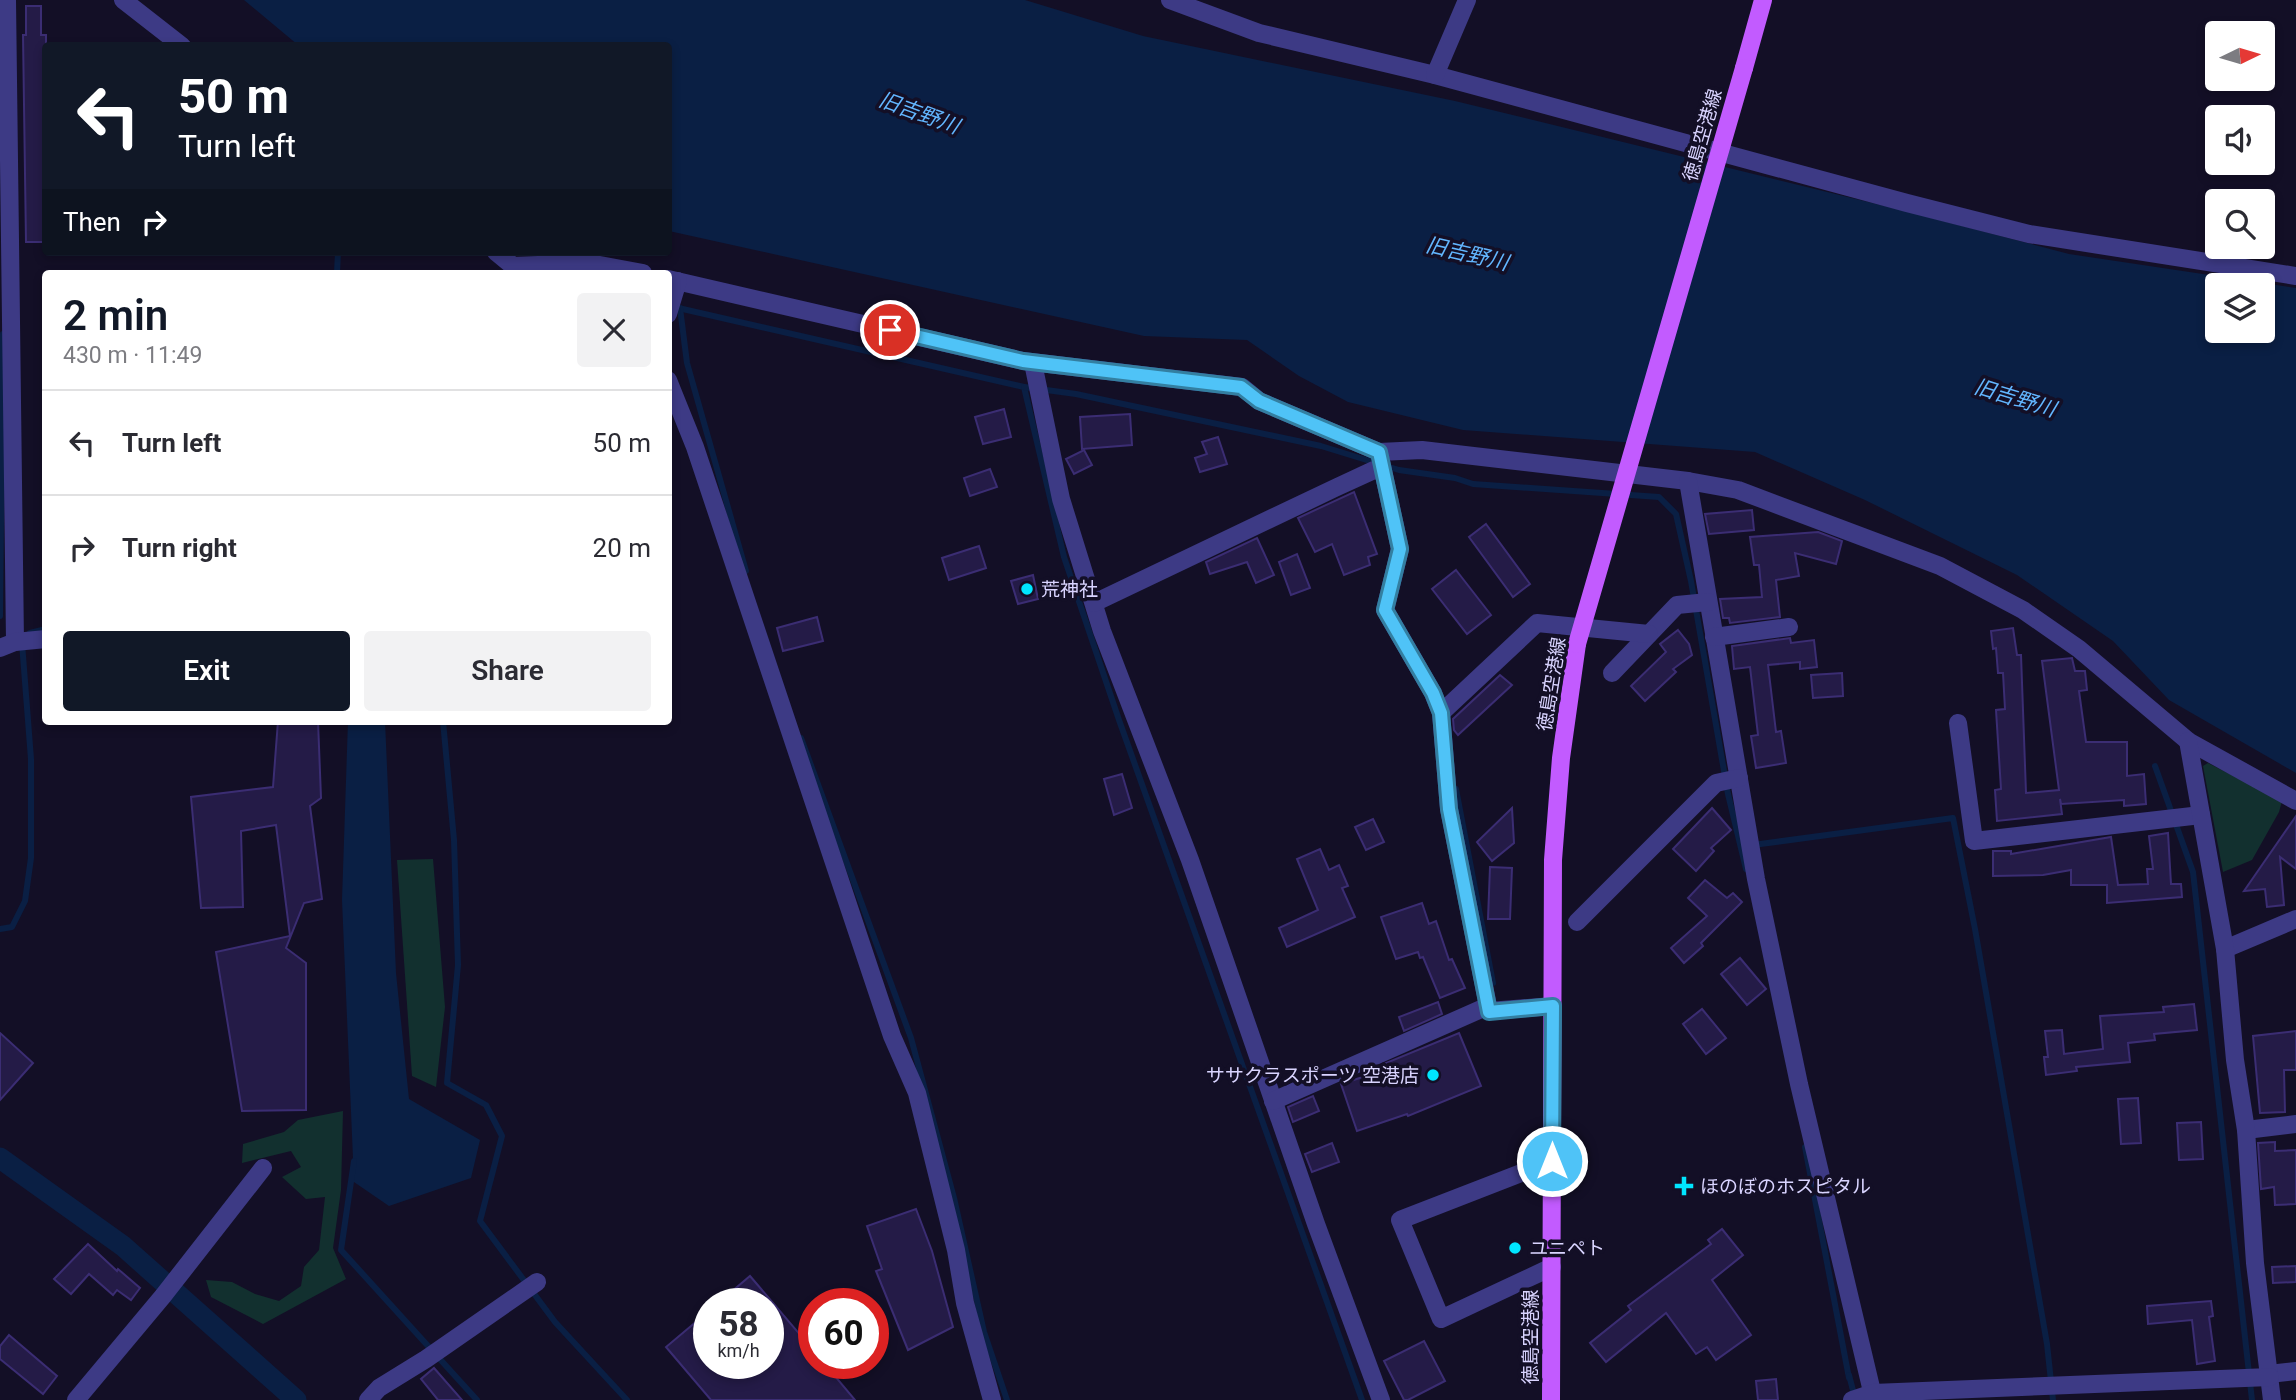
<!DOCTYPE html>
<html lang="en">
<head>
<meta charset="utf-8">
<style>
  body { margin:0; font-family:Roboto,"Noto Sans JP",sans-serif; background:#f2f2f3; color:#2b2b33; height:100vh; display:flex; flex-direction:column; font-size:26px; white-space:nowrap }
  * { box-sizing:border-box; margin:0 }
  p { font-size:23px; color:#7c7c81 }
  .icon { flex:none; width:38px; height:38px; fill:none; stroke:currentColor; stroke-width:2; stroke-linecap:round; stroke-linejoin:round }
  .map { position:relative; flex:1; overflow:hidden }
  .drawer { position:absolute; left:42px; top:270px; width:630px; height:455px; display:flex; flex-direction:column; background:#fff; border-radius:7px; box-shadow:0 4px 10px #0003 }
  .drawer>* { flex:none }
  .guide { position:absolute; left:42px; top:42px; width:630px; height:214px; border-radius:7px; box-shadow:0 4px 10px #0003; background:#111827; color:#fff; overflow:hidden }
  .needle { width:46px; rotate:85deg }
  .tools { position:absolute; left:2205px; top:21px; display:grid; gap:14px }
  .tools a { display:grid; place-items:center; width:70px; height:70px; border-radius:7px; background:#fff; box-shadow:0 4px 10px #0003; font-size:35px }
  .speed { position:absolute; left:693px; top:1288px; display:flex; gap:14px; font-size:35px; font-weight:700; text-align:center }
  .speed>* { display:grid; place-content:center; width:91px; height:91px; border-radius:50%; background:#fff; box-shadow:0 4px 10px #0003; line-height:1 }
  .speed small { font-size:18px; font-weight:400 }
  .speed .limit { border:10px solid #d22; background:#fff; color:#111 }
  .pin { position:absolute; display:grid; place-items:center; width:60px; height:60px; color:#fff; margin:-30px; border:4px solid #fff; border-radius:50%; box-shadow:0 2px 7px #0007 }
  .me { position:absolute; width:77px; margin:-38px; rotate:0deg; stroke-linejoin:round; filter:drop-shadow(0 0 5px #0008) }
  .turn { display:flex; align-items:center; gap:24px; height:147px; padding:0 21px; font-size:32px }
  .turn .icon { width:91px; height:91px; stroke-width:2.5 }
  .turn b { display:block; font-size:49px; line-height:60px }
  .then { display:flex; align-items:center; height:66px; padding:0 21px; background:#0003; gap:14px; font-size:26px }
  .round { display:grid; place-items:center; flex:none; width:74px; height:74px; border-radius:7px; background:#f2f2f3 }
  .summary { display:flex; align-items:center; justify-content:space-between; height:119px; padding:0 21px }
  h1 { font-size:42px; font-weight:600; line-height:52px; color:#111827 }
  .button { display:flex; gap:14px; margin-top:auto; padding:14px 21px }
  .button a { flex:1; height:80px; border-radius:7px; background:#111827; color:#fff; font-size:28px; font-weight:600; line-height:80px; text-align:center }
  .button a+a { background:#f2f2f3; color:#2b2b33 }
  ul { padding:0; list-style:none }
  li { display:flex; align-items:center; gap:21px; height:105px; padding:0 21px; border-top:2px solid #e1e1e2 }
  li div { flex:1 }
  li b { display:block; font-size:26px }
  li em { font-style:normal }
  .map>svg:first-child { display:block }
  .green { fill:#12302f }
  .water { fill:#0a1f44; fill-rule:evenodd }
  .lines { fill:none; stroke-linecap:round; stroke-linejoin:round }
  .stream { stroke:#0a1f44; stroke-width:6 }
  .canal { stroke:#0a1f44; stroke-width:21 }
  .building { fill:#241b47; stroke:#3b2d73; stroke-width:2 }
  .minor { stroke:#3d3a85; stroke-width:18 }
  .tertiary { stroke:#3d3a85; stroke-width:18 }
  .primary { stroke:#c25bff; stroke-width:18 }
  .primary-bridge { stroke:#c25bff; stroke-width:18 }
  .route-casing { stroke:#337fa1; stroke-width:18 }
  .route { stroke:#4fc3f7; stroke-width:12 }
  .poi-dot { fill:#00e5ff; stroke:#130f26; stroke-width:2.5 }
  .labels { text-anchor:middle; stroke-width:7; stroke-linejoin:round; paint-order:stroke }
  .street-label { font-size:19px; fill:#d9d4ff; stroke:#130f26 }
  .poi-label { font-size:19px; fill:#d9d4ff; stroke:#130f26; text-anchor:start }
  .water-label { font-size:21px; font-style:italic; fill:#62b6ff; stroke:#130f26 }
</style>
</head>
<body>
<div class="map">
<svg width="2296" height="1400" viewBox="0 0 2296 1400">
  <rect width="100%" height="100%" fill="#130f26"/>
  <g class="green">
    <polygon points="2208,763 2282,801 2279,812 2252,860 2223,872 2203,766"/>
    <polygon points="433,859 445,1007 436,1087 412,1076 397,860"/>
    <polygon points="343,1111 341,1190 333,1248 346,1279 263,1324 211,1297 206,1280 232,1282 255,1294 279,1301 301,1286 304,1267 319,1250 325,1197 306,1199 282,1177 301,1167 291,1151 242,1163 243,1144 284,1132 298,1120"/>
  </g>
  <g class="water">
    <path d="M244,0H1025L1143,36L1455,101L1901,210L2069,254L2296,288V773L2169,700L2113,641L2017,575L1865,500L1755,452L1463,430L1348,402L1299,376L1247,340L1144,336L669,231L668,46L298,45ZM2217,285H2263V331H2217Z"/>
    <polygon points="348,721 385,721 396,973 409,1099 480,1140 471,1178 389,1206 354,1182 342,900"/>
  </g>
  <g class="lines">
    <g class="stream">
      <polyline points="337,273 338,252"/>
      <polyline points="674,307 1024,387 1064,557 1119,720 1362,1400"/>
      <polyline points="680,308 687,363 746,571"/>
      <polyline points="1024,387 1076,394 1321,446 1399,470 1455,478 1473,484 1659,497 1676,514 1691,581 1728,794 1746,869"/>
      <polyline points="0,616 3,334"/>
      <polyline points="30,633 46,629"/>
      <polyline points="443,721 454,840 458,965 447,1083 486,1105 502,1136 480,1221 555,1322 627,1400"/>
      <polyline points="801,738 911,1038 954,1198 984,1332 1007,1400"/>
      <polyline points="2155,766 2193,872 2252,1400"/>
      <polyline points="1456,789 1493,983"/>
      <polyline points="1753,845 1953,818 1975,929 2047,1344 2053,1400"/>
      <polyline points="0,929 12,927 25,901 31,858 31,759 22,643"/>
      <polyline points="1805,1147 1849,1378"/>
      <polyline points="354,1161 341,1250 477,1400"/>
      <polyline points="1849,1375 1855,1398"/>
    </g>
    <polyline class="canal" points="0,1158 123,1246 296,1400"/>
  </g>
  <g class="building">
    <polygon points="26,6 41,6 41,35 46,35 46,242 26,242 23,35 26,35"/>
    <polygon points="1004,409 1011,437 983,444 975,417"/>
    <polygon points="1130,414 1132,445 1082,449 1080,417"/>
    <polygon points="1218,437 1227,464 1200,472 1195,458 1207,454 1202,442"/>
    <polygon points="1084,450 1092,465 1074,474 1066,459"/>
    <polygon points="990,469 997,487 970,496 964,478"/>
    <polygon points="1354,492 1377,554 1368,557 1370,565 1344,575 1332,544 1315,552 1298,518"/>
    <polygon points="1752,510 1754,530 1709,534 1705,514"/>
    <polygon points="1486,524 1530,584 1513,597 1469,537"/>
    <polygon points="1818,532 1842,541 1836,564 1795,553 1799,576 1776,580 1780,617 1730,623 1729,618 1723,618 1720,599 1762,597 1759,565 1754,565 1750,537"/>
    <polygon points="1257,538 1274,575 1256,583 1247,562 1210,574 1206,562"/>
    <polygon points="979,546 986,568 949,580 942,558"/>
    <polygon points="1297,554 1310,588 1291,595 1279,562"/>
    <polygon points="1456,570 1491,615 1467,634 1432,589"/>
    <polygon points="1033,575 1038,599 1018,604 1011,581"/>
    <polygon points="817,617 823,641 783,651 777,628"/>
    <polygon points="2013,628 2017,655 2021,655 2026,793 2059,790 2042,661 2072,658 2075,671 2085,671 2087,690 2079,691 2086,742 2127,742 2127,776 2144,774 2146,804 2124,806 2124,800 2061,804 2060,799 2062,814 1997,821 1995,790 2001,789 1996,710 2005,709 2003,673 1998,673 1996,648 1993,649 1991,631"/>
    <polygon points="1678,630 1689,644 1692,655 1673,669 1676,672 1645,701 1631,686 1666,652 1660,644"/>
    <polygon points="1790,638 1791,643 1814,640 1817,667 1800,669 1800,662 1768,665 1776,732 1781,731 1786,763 1756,768 1751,736 1758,735 1750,667 1734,669 1732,646"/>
    <polygon points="1842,673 1843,696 1813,698 1811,675"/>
    <polygon points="1500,675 1512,685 1458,735 1454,730 1453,719"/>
    <polygon points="278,721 318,721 321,798 310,806 322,899 304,903 286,948 306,963 306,1110 242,1111 216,952 290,936 276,825 241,831 243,907 201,908 191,797 273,787"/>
    <polygon points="1122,774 1132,808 1114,815 1104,779"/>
    <polygon points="1512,808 1514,843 1492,861 1477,842"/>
    <polygon points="1712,808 1731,830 1711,848 1714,851 1696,871 1673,849"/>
    <polygon points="2296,816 2296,869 2280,857 2284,905 2267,907 2265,889 2244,891"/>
    <polygon points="1373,819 1384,842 1366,850 1355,827"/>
    <polygon points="2168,833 2171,884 2181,884 2182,897 2107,903 2107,885 2071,885 2071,870 2043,875 1993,876 1993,851 2011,851 2011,854 2111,837 2118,885 2148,884 2147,869 2153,869 2149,836"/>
    <polygon points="1320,849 1329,870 1339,865 1348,886 1342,888 1355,917 1287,947 1279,928 1318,910 1297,859"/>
    <polygon points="1490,867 1512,868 1510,919 1488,919"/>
    <polygon points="1705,880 1727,898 1733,893 1742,902 1701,943 1703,946 1684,963 1671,948 1707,916 1688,898"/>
    <polygon points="1422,903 1429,924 1436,921 1449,960 1452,959 1465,988 1440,998 1423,957 1420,958 1418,952 1396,959 1381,917"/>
    <polygon points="1740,958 1766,989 1747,1005 1721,974"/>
    <polygon points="1438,1002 1442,1014 1404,1031 1399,1017"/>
    <polygon points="2194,1004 2197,1030 2154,1034 2155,1040 2128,1043 2130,1062 2076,1067 2077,1071 2046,1075 2044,1057 2048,1057 2045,1031 2062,1030 2064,1054 2103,1049 2100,1016 2164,1012 2163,1007"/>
    <polygon points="1702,1009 1726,1038 1706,1054 1683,1024"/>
    <polygon points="2296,1031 2296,1070 2284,1070 2285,1112 2260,1113 2253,1036"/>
    <polygon points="0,1033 33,1063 0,1100"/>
    <polygon points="1459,1033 1481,1086 1408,1116 1407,1114 1357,1131 1341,1084 1388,1069 1386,1063"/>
    <polygon points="1313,1096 1319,1111 1293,1122 1288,1107"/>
    <polygon points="2138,1098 2141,1143 2121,1144 2118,1099"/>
    <polygon points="2201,1122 2203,1159 2179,1160 2177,1123"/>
    <polygon points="2275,1142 2275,1151 2296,1150 2296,1204 2275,1205 2274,1187 2261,1189 2258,1143"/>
    <polygon points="1332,1143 1339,1162 1312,1172 1305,1154"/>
    <polygon points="916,1209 932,1251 953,1327 908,1350 876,1271 882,1269 867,1226"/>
    <polygon points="1722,1229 1743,1255 1712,1280 1751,1335 1716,1360 1707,1347 1696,1354 1666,1313 1606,1362 1590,1343 1631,1310 1628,1306 1711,1244 1708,1240"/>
    <polygon points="88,1244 117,1271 118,1269 140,1288 131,1300 117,1290 113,1295 89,1274 71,1294 54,1279"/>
    <polygon points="2296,1266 2296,1282 2273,1283 2272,1267"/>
    <polygon points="750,1276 814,1351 814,1363 824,1363 855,1400 711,1400 666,1347 709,1311 709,1363 768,1363 768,1304 717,1304"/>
    <polygon points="2211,1301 2213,1316 2209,1317 2215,1361 2197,1364 2192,1320 2148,1324 2147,1306"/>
    <polygon points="9,1335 57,1376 43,1394 0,1359 0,1346"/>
    <polygon points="1424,1341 1445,1381 1408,1400 1404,1400 1384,1361"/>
    <polygon points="434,1368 462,1400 438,1400 421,1379"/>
    <polygon points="1776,1379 1778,1400 1758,1400 1756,1381"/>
  </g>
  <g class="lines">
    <g class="minor">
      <polyline points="7,0 15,642"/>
      <polyline points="123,0 182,46"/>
      <polyline points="1170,0 1259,33 1435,75 1907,203 2029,234 2296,276"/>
      <polyline points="1435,75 1467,0"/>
      <polyline points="496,252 513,266 589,263 643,273"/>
      <polyline points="668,279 1023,361 1242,387 1259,401 1379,452 1422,450 1688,481 1738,490 1940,566 2023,610 2079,649 2188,741 2296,801"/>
      <polyline points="668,314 678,281"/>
      <polyline points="1033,363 1061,499 1102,631 1190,860 1316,1224 1381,1400"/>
      <polyline points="668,380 695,447 892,1036 917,1093 956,1250 965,1303 992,1400"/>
      <polyline points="1379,452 1400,549 1385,610 1433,693 1441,713 1449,809 1489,1011 1553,1006"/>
      <polyline points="1688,481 1756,879 1799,1084 1874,1400"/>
      <polyline points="1094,603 1335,488 1374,470 1383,472"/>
      <polyline points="1714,637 1789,627"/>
      <polyline points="0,648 15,642 46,639"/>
      <polyline points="1612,673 1677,605 1708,602"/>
      <polyline points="1441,713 1537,623 1649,634"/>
      <polyline points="1958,723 1974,841 2201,815"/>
      <polyline points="1577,922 1716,783 1739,778"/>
      <polyline points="2225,949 2296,919"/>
      <polyline points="1273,1101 1488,1006"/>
      <polyline points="2246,1130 2296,1124"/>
      <polyline points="1552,1267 1441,1319 1400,1220 1552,1161"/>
      <polyline points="2269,1374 2296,1371"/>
      <polyline points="76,1400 163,1296 263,1168"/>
      <polyline points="368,1400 379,1388 426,1359 537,1282"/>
    </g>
    <g class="tertiary">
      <polyline points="2188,741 2225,949 2235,1060 2246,1130 2255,1263 2272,1400"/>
      <polyline points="1852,1400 1873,1393 2270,1377"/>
    </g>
    <g class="primary">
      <polyline points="1744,68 1763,0"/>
      <polyline points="1551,1400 1553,860 1561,758 1577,644"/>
    </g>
    <polyline class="primary-bridge" points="1577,644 1744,68"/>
  </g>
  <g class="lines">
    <g class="route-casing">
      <polyline id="route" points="890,330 1023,361 1241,387 1259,401 1379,452 1400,549 1385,610 1433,693 1441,713 1449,809 1489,1012 1553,1006 1552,1161"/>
    </g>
    <use href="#route" class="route"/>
  </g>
  <g class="poi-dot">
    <circle cx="1027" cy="589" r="7"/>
    <circle cx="1433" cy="1075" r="7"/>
    <path d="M1680.5 1175.5h7v7h7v7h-7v7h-7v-7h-7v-7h7z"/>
    <circle cx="1515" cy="1248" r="7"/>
  </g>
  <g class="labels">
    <g class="street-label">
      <text transform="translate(1702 135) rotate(-74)" y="7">徳島空港線</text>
      <text transform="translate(1551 684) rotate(-81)" y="7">徳島空港線</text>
      <text transform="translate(1530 1337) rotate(-90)" y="7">徳島空港線</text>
    </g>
    <g class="poi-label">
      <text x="1041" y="596">荒神社</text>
      <text x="1419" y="1082" text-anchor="end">ササクラスポーツ 空港店</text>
      <text x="1700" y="1193">ほのぼのホスピタル</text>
      <text x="1529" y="1255">ユニペト</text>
    </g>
    <g class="water-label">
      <text transform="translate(919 113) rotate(20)" y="7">旧吉野川</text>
      <text transform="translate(1467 254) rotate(13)" y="7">旧吉野川</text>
      <text transform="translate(2015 398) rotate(17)" y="7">旧吉野川</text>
    </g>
  </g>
</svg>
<div class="tools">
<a><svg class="needle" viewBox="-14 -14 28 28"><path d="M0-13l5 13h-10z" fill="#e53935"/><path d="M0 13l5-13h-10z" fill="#7c7c81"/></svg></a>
<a><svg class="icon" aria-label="sound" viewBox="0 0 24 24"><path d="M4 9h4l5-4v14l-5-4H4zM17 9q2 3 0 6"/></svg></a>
<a><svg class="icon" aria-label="search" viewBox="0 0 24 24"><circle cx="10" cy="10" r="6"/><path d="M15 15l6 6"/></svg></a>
<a><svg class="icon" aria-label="layers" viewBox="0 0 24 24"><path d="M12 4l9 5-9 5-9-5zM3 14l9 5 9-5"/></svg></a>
</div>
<div class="speed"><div>58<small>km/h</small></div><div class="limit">60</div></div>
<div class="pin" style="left:890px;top:330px;background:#d93025"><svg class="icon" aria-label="arrive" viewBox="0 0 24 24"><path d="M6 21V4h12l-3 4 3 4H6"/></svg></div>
<svg class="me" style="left:1552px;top:1161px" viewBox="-20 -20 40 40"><circle r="17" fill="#4fc3f7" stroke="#fff" stroke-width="3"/><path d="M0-11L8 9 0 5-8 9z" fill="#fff"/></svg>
<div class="guide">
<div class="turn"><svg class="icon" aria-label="left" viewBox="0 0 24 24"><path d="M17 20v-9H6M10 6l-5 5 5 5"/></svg><div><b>50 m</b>Turn left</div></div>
<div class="then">Then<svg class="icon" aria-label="right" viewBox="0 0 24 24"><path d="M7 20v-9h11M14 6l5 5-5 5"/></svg></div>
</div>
<section class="drawer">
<div class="summary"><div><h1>2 min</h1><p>430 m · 11:49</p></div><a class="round"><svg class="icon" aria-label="close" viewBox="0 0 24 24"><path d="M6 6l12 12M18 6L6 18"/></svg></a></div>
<ul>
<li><svg class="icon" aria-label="left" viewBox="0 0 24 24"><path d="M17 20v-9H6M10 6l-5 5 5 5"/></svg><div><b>Turn left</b></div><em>50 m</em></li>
<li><svg class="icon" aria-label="right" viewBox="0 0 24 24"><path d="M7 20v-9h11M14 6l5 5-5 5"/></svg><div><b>Turn right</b></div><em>20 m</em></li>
</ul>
<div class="button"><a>Exit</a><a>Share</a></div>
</section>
</div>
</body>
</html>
